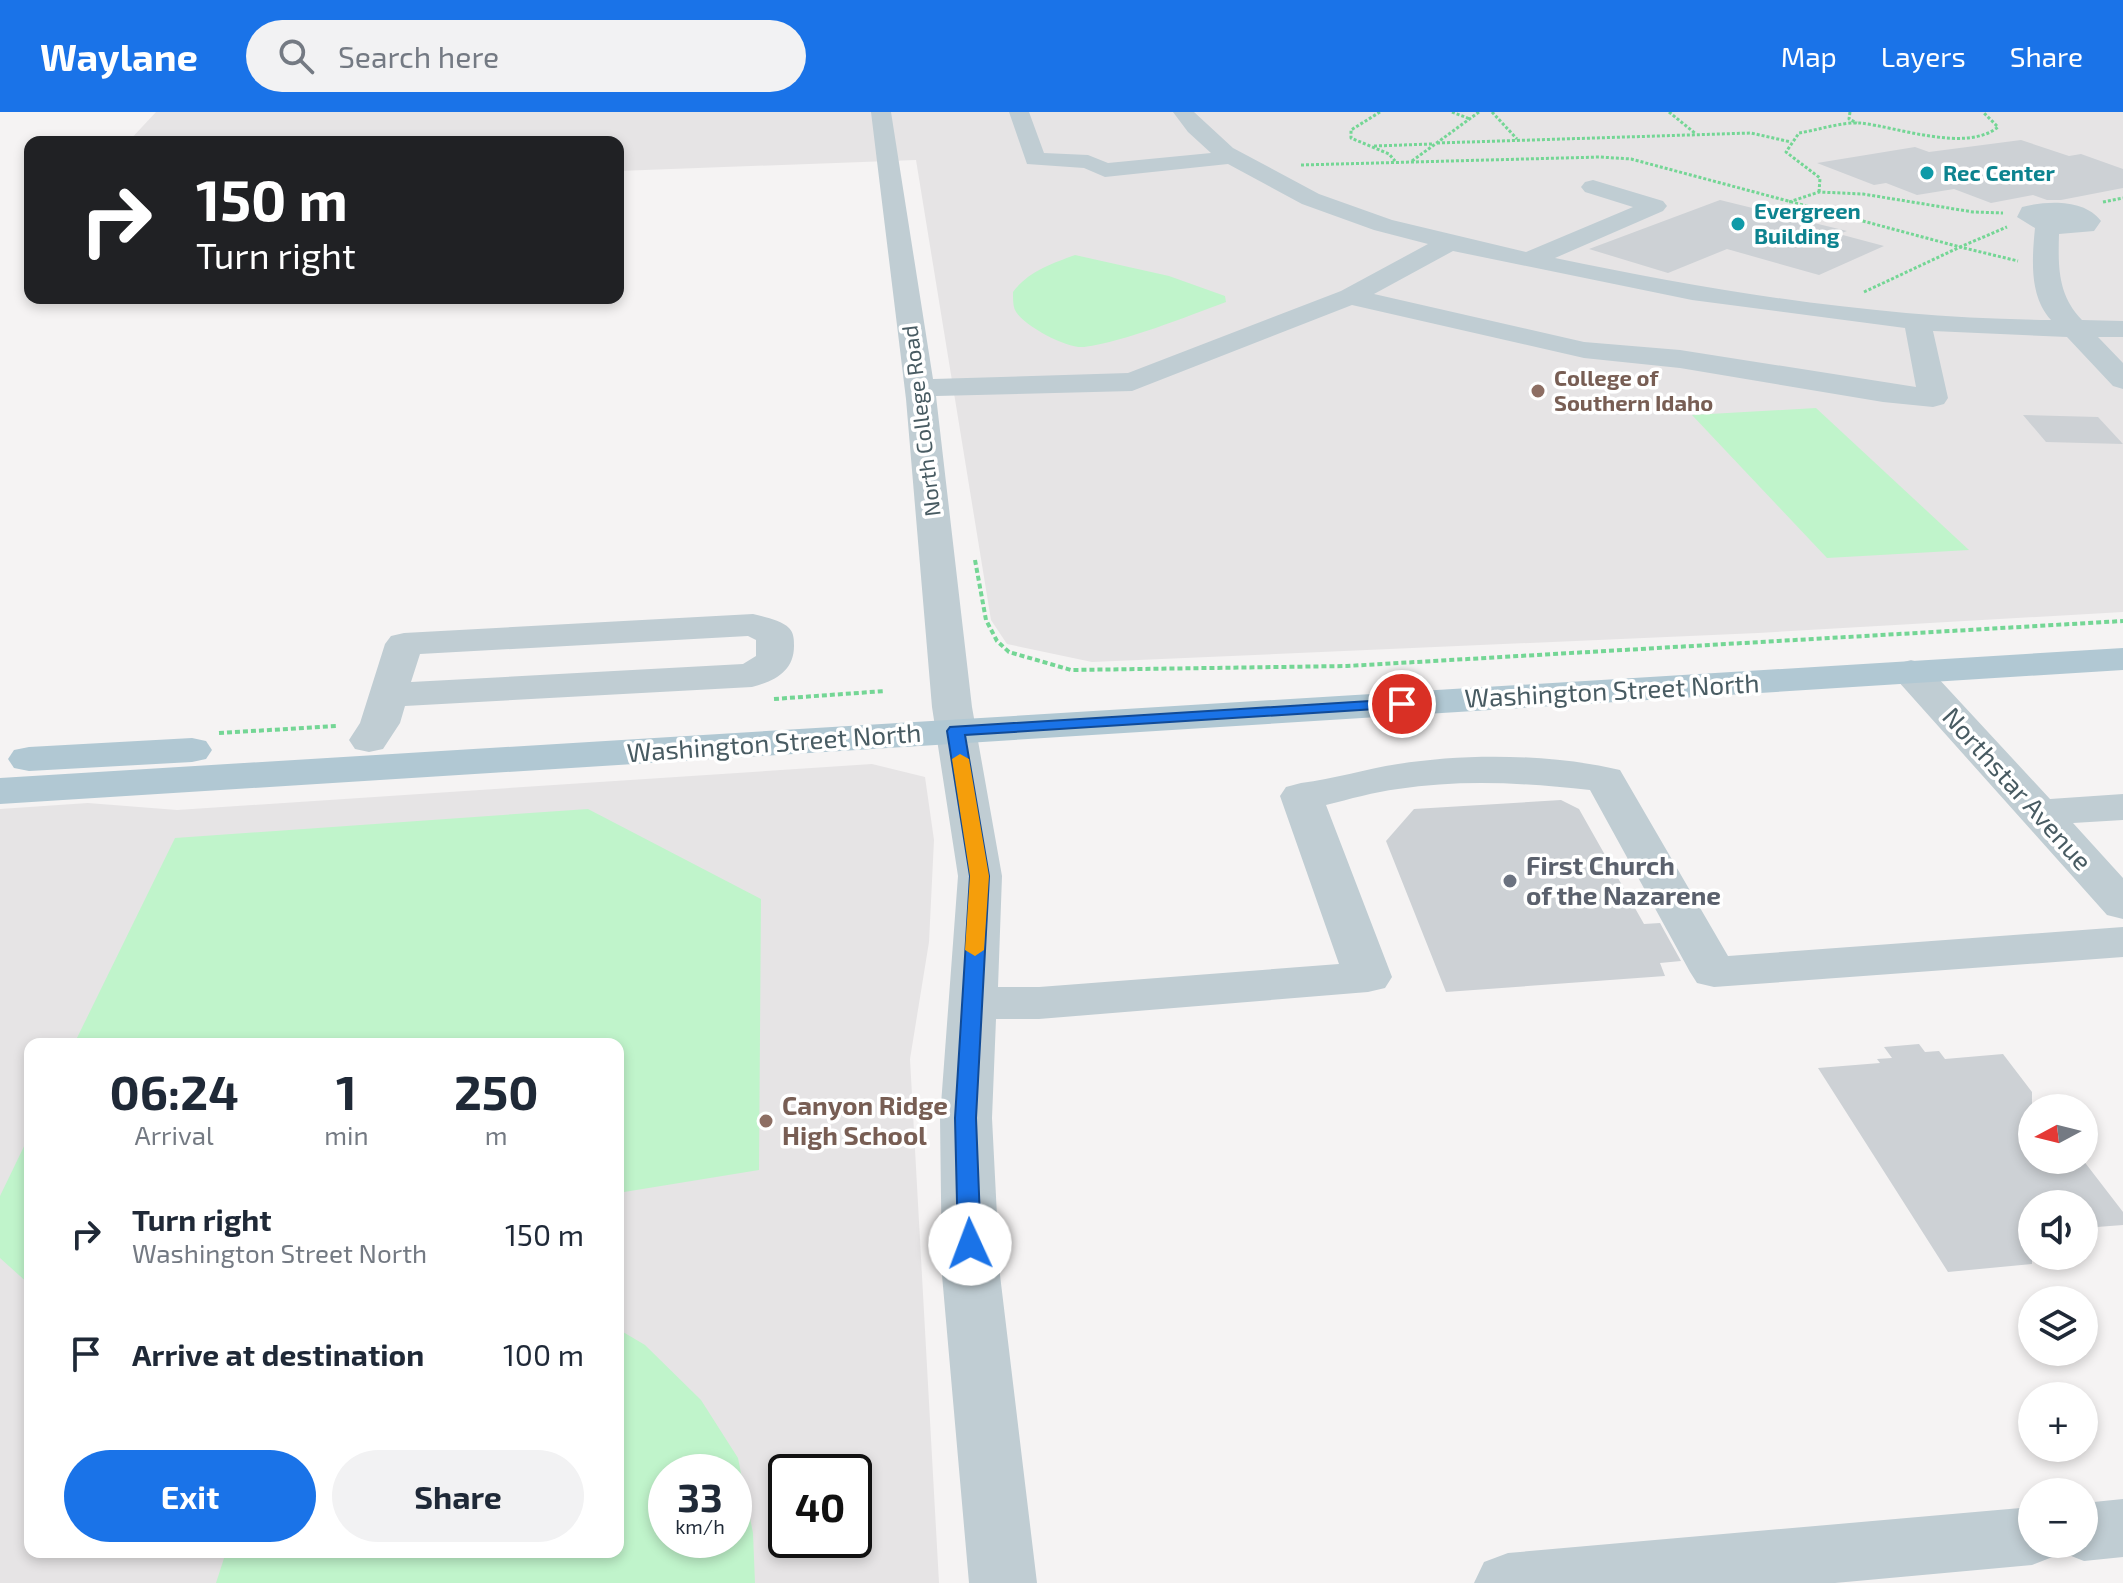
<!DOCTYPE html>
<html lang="en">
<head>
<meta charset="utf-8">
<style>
  body { margin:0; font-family:"Exo 2",sans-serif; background:#f2f2f3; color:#1f2937; height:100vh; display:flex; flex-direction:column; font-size:30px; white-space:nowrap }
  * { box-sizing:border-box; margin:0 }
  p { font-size:26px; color:#747a83 }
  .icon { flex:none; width:44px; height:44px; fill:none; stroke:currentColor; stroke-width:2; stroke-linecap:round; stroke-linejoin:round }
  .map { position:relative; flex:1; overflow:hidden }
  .side { position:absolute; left:24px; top:926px; width:600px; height:520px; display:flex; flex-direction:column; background:#fff; border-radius:16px; box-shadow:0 4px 12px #0003 }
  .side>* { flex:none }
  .hud { position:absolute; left:24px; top:24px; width:600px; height:168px; border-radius:16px; box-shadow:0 4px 12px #0003; background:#202124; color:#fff; overflow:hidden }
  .needle { width:52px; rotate:263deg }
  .controls { position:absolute; left:2018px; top:982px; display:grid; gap:16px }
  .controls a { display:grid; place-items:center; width:80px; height:80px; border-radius:50%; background:#fff; box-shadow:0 4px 12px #0003; font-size:40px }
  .speed { position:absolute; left:648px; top:1342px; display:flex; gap:16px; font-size:40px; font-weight:700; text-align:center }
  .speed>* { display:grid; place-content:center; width:104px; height:104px; border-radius:50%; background:#fff; box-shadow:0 4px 12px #0003; line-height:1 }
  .speed small { font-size:20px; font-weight:400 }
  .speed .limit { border:4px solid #111; border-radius:12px; background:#fff; color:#111 }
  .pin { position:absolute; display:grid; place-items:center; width:68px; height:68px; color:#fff; margin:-34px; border:4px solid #fff; border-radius:50%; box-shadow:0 2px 8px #0007 }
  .me { position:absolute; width:88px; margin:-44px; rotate:358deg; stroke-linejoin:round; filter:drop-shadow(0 0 6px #0008) }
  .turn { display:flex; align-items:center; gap:28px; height:168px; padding:0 40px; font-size:36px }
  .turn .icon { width:104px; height:104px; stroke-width:2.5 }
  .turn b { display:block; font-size:56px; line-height:68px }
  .eta { display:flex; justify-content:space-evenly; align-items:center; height:136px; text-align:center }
  .eta b { font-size:48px; font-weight:700; line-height:56px }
  .cta { display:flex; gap:16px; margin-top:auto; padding:16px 40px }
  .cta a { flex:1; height:92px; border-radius:48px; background:#1a73e8; color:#fff; font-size:32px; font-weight:700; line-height:92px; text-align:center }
  .cta a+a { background:#f2f2f3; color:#1f2937 }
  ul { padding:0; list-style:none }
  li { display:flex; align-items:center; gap:24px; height:120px; padding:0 40px }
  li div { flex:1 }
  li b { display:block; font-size:30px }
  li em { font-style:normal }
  header { display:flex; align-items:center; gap:48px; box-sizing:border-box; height:112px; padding:0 40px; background:#1a73e8; color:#fff }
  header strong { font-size:38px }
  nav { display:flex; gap:44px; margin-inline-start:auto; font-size:28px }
  .search { width:560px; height:72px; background:#f2f2f3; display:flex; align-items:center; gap:20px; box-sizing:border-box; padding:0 28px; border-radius:44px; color:#747a83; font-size:30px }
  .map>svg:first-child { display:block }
  .education { fill:#e6e4e5; fill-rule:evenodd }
  .green { fill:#c0f4cb; fill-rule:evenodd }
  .building { fill:#cdd1d5 }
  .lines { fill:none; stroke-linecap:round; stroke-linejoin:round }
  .path-far1 { stroke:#74d695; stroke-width:3; stroke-dasharray:3 2; stroke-linecap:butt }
  .path { stroke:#74d695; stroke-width:4; stroke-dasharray:5 3; stroke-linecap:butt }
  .minor { fill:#c0cdd3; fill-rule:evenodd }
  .major { fill:#b1c8d3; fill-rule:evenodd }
  .route { fill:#1a73e8; stroke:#114b97; stroke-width:2 }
  .slow { fill:#f59e0b }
  .culture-dot { fill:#0f9aa8; stroke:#fff; stroke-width:3 }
  .education-dot { fill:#8d6e63; stroke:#fff; stroke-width:3 }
  .worship-dot { fill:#6b7280; stroke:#fff; stroke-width:3 }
  .labels { text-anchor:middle; stroke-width:7; stroke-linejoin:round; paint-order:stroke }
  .far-culture-label { font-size:22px; font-weight:bold; fill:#0d838f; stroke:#fff; text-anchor:start }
  .far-education-label { font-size:22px; font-weight:bold; fill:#785e54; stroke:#fff; text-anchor:start }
  .far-street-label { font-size:22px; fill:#485b62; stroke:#fff }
  .street-label { font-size:26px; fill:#485b62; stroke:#fff }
  .worship-label { font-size:26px; font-weight:bold; fill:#5b616d; stroke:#fff; text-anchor:start }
  .education-label { font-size:26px; font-weight:bold; fill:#785e54; stroke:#fff; text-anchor:start }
</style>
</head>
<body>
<header>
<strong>Waylane</strong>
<div class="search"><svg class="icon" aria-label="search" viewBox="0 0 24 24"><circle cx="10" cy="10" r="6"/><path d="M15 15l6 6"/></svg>Search here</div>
<nav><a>Map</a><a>Layers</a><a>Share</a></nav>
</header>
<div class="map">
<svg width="2123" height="1471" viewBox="0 0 2123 1471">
  <rect width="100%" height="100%" fill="#f5f3f3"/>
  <g class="education">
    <polygon points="156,0 2123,0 2123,500 1758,521 1092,550 1007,532 991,508 916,48 618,59 618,30 128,30"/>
    <path d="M872,652L925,665L934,728L929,830L910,947L939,1471H0V697L88,691L177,698ZM30,932H618V1440H30ZM666,1360H734V1428H666ZM786,1360H854V1428H786Z"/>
  </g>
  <g class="green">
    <path d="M1075,143L1169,164L1225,184L1226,190C1185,205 1127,229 1084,235C1068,237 1023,214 1015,198C1013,194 1013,186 1013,180C1029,159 1051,152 1075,143Z"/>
    <polygon points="1816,296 1969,438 1827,446 1692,303"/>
    <polygon points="588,697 761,787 759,1058 618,1081 618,932 74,932 175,726"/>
    <polygon points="30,1022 30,1173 0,1146 0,1084"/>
    <path d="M618,1217L645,1233L701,1288L738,1346L753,1421L755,1471H216L226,1440H618ZM666,1360H734V1428H666Z"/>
  </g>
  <g class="building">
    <polygon points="2021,28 2069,44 2081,42 2123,57 2123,76 2061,88 2047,88 2033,83 1991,91 1954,77 1917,83 1886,71 1874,73 1817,51 1915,35 1929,40"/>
    <polygon points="1720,88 1847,119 1839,122 1884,134 1819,163 1727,137 1668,161 1589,137"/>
    <polygon points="2023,303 2098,305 2123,332 2046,330"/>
    <polygon points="1561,688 1579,697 1644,812 1660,811 1681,849 1660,851 1665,864 1446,880 1386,729 1414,697"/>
    <polygon points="1919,932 1925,940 1939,939 1945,947 2003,942 2032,980 2032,1048 2083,1048 2123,1100 2123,1113 2084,1116 2084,1092 2032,1092 2032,1152 1948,1160 1818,956 1880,951 1877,947 1892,946 1884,935"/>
  </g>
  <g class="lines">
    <g class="path-far1">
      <polyline points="1380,0 1351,18 1351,26 1389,42 1395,49"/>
      <polyline points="1452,0 1470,7"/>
      <polyline points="1492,0 1517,27"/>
      <polyline points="1669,0 1696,22"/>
      <polyline points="1850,0 1849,7 1857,11"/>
      <polyline points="1437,31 1751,21 1791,30"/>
      <polyline points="1374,34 1432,32"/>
      <polyline points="1412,49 1479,0"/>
      <polyline points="1301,53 1600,45 1631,47 1960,135 2007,115"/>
      <path d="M1819,80L1820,66L1786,40L1799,21C1818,18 1841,10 1860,11C1898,15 1966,41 1998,15L1983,0"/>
      <polyline points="1789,90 1819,80 1863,82 1973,100 2003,101"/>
      <polyline points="2103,90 2123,86"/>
      <polyline points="1864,180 1960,135 2018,149"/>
    </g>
    <g class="path">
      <polyline points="975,448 986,508 997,529 1009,540 1071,558 1347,554 2123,509"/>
      <polyline points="774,587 885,579"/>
      <polyline points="219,621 337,614"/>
    </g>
    <g class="minor">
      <path d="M871,0H891L933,267L1128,261L1341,179L1428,132L1374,118L1302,92L1228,52L1105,65L1084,56L1027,52L1009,0H1029L1044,41L1088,43L1108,51L1211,41L1188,20L1173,0H1194L1233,36L1319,82L1392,108L1526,140L1633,95L1585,80L1581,75L1585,70L1593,68L1663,89L1667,94L1663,99L1555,146C1717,180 1885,207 2051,208C2029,184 2032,147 2035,116L2017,105L2022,95C2045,89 2084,86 2101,109L2094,119L2059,122C2058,156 2058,183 2082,208L2123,209V225H2098L2123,251V277L2113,274L2067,225L1933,219L1948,286L1944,292L1933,295L1883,290L1680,256L1584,246L1352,193L1132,279L936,284L972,595L1002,764L998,875H1039L1339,852L1280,684L1286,675L1301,671C1334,667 1365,657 1398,652C1466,641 1553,642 1620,658L1728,844L2123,815V845L1714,875L1697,871L1690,860L1590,678C1527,671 1462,667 1398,677C1374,680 1350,687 1326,693L1392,865L1385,876L1368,880L1039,907H996L992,1006L1000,1163L1037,1471H969L942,1163L940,1006L958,764L932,595L906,287ZM1453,139L1692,188L1905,216L1916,275L1680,238L1584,230L1374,182Z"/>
      <path d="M753,502C764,505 781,508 789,516C794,521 794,528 794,534C794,559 775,569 752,575L405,594L400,611L383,637L369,640L355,637L349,628L360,611L385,532L391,524L404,521ZM748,524L756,528V544L743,552L411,570L420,542Z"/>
      <polygon points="1911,548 1925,552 2050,687 2123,682 2123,708 2073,711 2123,766 2123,807 2107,803 1897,568 1892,560 1897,552"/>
      <polygon points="2123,1387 2123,1445 2084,1449 2061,1440 2059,1436 2055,1444 2032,1453 1835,1471 1474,1471 1484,1450 1508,1441 2032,1395 2032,1432 2084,1432 2084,1391"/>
    </g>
    <g class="major">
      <polygon points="2123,536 2123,558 0,692 0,666"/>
      <polygon points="192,626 206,629 212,638 206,647 192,650 29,659 14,656 8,647 14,638 29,635"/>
    </g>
  </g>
  <polygon class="route" points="1402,587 1410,592 1407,595 965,623 989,764 976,1006 981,1132 978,1138 970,1140 961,1138 958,1132 955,1006 970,764 947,619 950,615"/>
  <polygon class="slow" points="960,642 969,647 989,764 984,838 975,844 965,838 970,764 952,647"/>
  <g class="culture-dot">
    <circle cx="1927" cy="61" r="8"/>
    <circle cx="1738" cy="112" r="8"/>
  </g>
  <g class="education-dot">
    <circle cx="1538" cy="279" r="8"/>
    <circle cx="766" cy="1009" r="8"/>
  </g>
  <circle class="worship-dot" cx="1510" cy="769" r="8"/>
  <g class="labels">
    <g class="far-culture-label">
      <text x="1943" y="69">Rec Center</text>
      <text x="1754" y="107">Evergreen<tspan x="1754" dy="25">Building</tspan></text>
    </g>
    <g class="far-education-label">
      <text x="1554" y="274">College of<tspan x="1554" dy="25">Southern Idaho</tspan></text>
    </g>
    <g class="far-street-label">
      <text transform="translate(921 309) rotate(-97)" y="8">North College Road</text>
    </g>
    <g class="street-label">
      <text transform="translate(1612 579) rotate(-3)" y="9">Washington Street North</text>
      <text transform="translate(774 631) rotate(-4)" y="9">Washington Street North</text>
      <text transform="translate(2017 677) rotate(48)" y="9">Northstar Avenue</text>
    </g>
    <g class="worship-label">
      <text x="1526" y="763">First Church<tspan x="1526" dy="30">of the Nazarene</tspan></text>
    </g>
    <g class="education-label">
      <text x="782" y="1003">Canyon Ridge<tspan x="782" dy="30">High School</tspan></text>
    </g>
  </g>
</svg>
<div class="controls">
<a><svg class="needle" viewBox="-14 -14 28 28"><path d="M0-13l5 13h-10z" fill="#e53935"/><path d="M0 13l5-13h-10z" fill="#747a83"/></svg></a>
<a><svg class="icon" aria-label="sound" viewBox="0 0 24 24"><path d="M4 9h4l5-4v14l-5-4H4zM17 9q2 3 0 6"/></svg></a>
<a><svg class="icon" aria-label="layers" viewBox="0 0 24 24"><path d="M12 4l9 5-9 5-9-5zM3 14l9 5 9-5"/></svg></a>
<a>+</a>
<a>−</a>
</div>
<div class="speed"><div>33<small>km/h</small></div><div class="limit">40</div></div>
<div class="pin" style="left:1402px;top:592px;background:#d93025"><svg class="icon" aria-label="arrive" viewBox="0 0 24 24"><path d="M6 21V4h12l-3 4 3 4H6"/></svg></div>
<svg class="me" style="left:970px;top:1132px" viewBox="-20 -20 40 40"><circle r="19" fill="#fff"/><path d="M0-13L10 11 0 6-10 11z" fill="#1a73e8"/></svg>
<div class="hud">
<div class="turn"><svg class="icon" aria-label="right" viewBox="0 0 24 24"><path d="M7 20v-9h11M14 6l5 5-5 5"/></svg><div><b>150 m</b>Turn right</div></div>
</div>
<section class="side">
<div class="eta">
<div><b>06:24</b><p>Arrival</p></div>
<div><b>1</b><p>min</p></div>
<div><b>250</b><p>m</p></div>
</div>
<ul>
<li><svg class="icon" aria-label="right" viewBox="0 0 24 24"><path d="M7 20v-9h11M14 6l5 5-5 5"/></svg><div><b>Turn right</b><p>Washington Street North</p></div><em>150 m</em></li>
<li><svg class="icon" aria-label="arrive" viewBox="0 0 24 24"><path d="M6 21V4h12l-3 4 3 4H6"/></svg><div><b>Arrive at destination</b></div><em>100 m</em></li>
</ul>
<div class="cta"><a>Exit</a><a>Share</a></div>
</section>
</div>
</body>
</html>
